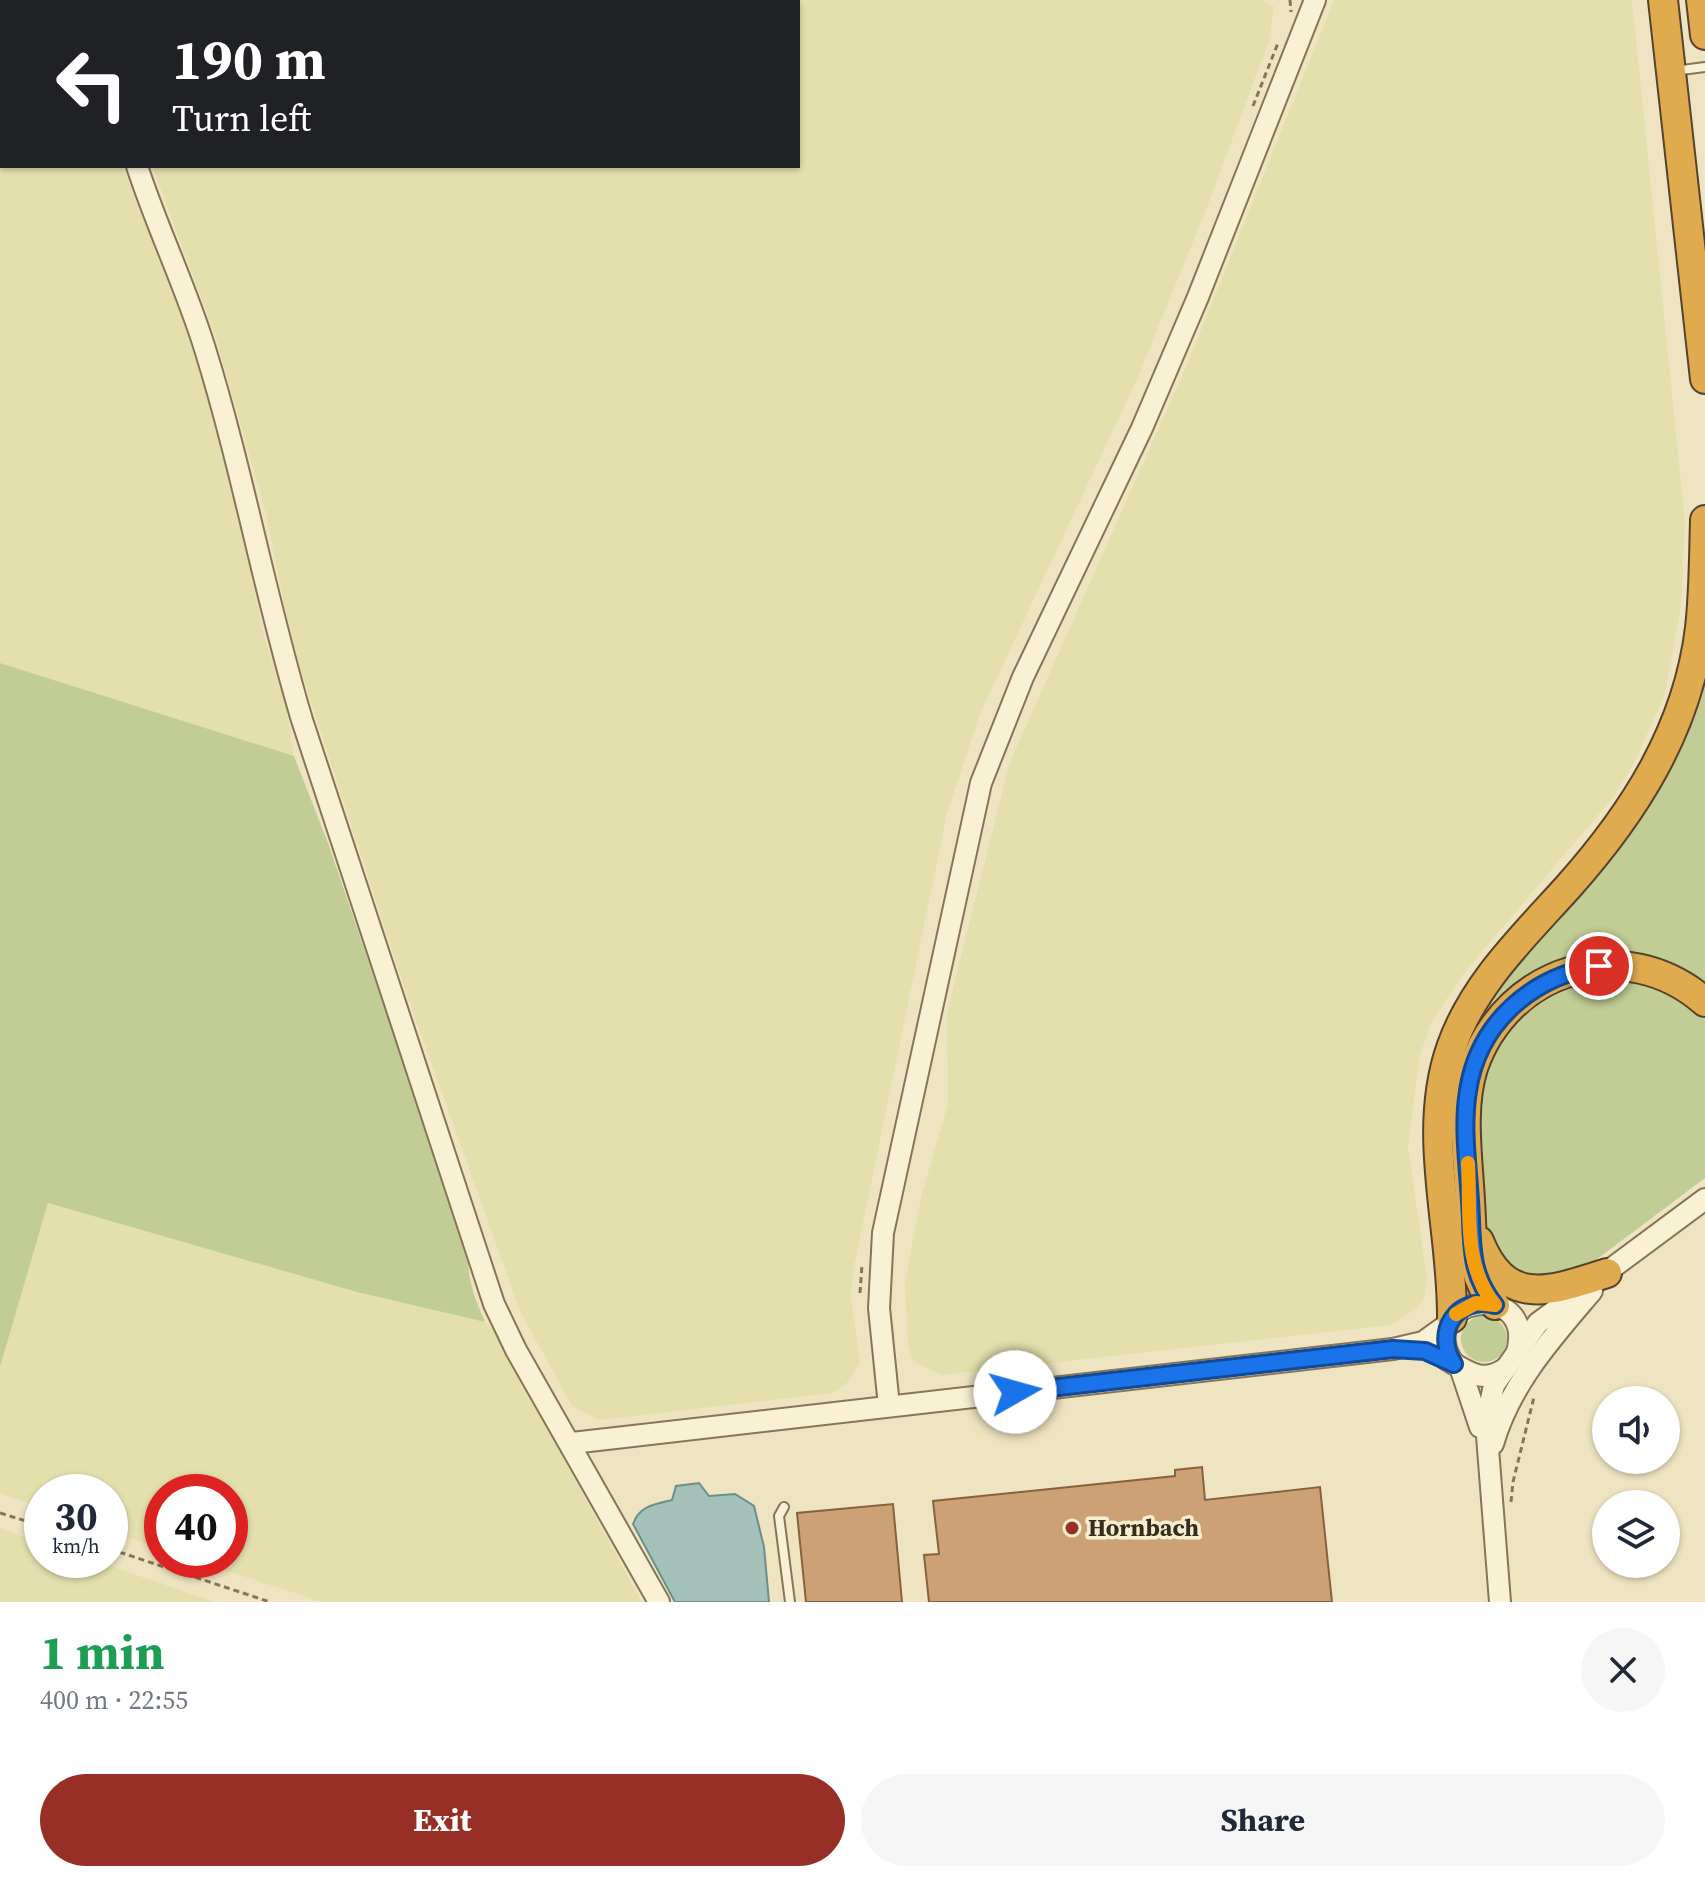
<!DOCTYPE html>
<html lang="en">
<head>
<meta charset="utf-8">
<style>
  body { margin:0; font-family:"Source Serif 4",serif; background:#f6f6f7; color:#1f2937; height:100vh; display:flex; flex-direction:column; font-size:30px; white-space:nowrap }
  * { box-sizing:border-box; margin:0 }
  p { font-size:26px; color:#747a83 }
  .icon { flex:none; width:44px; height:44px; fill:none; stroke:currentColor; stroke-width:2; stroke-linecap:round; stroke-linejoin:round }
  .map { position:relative; height:1602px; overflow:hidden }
  .side { display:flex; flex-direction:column; background:#fff; flex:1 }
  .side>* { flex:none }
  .hud { position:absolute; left:0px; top:0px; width:800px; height:168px; box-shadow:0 2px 6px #0004; background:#202124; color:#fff; overflow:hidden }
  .controls { position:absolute; left:1592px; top:1386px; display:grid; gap:16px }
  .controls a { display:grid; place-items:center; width:88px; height:88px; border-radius:50%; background:#fff; box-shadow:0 2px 6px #0004; font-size:40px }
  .speed { position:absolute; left:24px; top:1474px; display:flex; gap:16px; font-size:40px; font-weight:700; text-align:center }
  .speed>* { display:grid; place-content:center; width:104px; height:104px; border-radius:50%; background:#fff; box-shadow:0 2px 6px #0004; line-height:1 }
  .speed small { font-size:20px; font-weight:400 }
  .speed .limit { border:12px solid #d22; background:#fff; color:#111 }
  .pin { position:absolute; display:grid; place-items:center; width:68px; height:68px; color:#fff; margin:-34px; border:4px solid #fff; border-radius:50%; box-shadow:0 2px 8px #0007 }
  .me { position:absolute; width:88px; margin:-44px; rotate:83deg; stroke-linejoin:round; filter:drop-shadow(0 0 6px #0008) }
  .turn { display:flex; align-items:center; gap:28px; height:168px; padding:0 40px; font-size:36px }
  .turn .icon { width:104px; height:104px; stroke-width:2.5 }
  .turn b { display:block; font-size:56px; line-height:68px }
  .round { display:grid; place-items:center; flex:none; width:84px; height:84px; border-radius:42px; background:#f6f6f7 }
  .summary { display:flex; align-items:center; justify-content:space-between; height:136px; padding:0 40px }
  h1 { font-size:48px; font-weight:700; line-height:60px; color:#1e9e55 }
  .button { display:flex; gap:16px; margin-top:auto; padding:16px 40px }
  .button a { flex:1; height:92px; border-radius:48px; background:#982f27; color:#fff; font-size:32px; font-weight:700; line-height:92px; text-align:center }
  .button a+a { background:#f6f6f7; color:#1f2937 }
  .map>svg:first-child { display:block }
  .farmland { fill:#e4e0ae }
  .green { fill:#c2cd95 }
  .water { fill:#a4c1ba; stroke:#6b8f89; stroke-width:2 }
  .building { fill:#cda176; stroke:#88613e; stroke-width:2 }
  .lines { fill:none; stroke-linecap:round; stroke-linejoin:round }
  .service-casing { stroke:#887558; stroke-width:12 }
  .tertiary-casing { stroke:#887558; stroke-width:24 }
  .motorway-casing { stroke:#56432d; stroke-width:32 }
  .path { stroke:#887558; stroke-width:3; stroke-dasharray:6 4; stroke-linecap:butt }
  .service { stroke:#f9f1d4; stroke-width:8 }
  .tertiary { stroke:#f9f1d4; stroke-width:20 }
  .motorway { stroke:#e0ab4f; stroke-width:28 }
  .route-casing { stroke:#114b97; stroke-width:20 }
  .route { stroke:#1a73e8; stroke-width:14 }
  .slow { stroke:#f59e0b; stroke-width:14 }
  .poi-dot { fill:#982f27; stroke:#f6eed0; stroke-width:3 }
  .labels { text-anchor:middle; stroke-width:7; stroke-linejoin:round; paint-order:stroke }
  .poi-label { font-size:24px; font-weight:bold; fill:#382c1d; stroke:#f6eed0; text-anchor:start }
</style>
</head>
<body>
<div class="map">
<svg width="1705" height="1602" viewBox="0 0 1705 1602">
  <rect width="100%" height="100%" fill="#efe4c1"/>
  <g class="farmland">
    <polygon points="0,0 94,0 2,2 2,166 122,166 182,318 212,408 232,483 265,639 287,711 294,756 0,663"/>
    <polygon points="123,0 1263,0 1274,7 1269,41 1204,215 1137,379 980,714 947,813 853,1272 851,1297 860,1363 846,1384 833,1393 599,1420 572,1406 520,1311 400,975 292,644 266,514 215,335 152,166 798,166 798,2"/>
    <polygon points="1334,0 1632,0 1685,522 1681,606 1665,694 1637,757 1616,794 1464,973 1432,1021 1420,1055 1408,1147 1427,1278 1424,1299 1414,1310 1391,1325 941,1375 914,1362 908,1347 905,1283 921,1197 948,1103 947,1012 1010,762 1186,367"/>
    <polygon points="48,1203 357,1292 485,1322 493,1329 642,1602 322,1602 194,1560 230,1560 230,1492 162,1492 162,1549 110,1532 110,1492 42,1492 42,1508 0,1494 0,1367"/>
    <polygon points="0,1528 42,1543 42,1560 93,1560 215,1602 0,1602"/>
  </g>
  <g class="green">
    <path d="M0,663L294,756L328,843L469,1254C466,1278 476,1301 485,1322L357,1292L48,1203L0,1367Z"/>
    <polygon points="1705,669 1705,986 1675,967 1635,956 1481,1022 1473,1293 1467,1295 1448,1116 1457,1066 1473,1022"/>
    <path d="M1591,979C1645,981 1663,984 1705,1019V1178L1576,1275L1521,1280C1512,1271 1499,1260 1492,1249C1473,1219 1475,1107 1486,1073C1491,1054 1503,1034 1516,1020C1535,999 1565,988 1591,979Z"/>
    <circle cx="1484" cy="1339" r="23"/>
  </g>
  <path class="water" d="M699,1483L709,1496L735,1494L754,1506L764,1547L769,1602H675L633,1524C639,1506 655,1504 672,1500L676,1486Z"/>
  <g class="building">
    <polygon points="1202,1467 1205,1500 1320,1487 1332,1602 929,1602 924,1555 939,1554 933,1501 1175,1476 1175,1470"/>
    <polygon points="893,1504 902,1602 806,1602 797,1513"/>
  </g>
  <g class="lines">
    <g class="service-casing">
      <g id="service">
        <polyline points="1674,71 1705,67"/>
        <polyline points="784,1507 779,1516 790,1602"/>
      </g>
    </g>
    <g class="tertiary-casing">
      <g id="tertiary">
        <polyline points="108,2 108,0"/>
        <path d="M137,166C157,228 186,287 205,349C243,471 265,597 302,720L494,1304L516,1350L659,1602"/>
        <path d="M1446,1359C1467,1371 1482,1385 1506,1368"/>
        <path d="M1454,1364C1409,1298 1537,1276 1517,1352"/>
        <polyline points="1461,1370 1480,1427"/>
        <polyline points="889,1406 879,1308 883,1233 981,783 1023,677 1142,428 1198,297 1315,0"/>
        <polyline points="572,1443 1393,1349 1423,1342 1448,1324"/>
        <path d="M1493,1444C1510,1384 1552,1338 1592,1291"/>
        <polyline points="1500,1602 1486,1423 1494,1385 1538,1323 1705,1199"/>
      </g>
    </g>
    <g class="motorway-casing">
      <g id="motorway">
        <polyline points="1663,0 1705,379"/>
        <polyline points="1701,0 1705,35"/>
        <path d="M1479,1241C1506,1309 1551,1291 1607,1273"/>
        <path d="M1495,1305C1468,1272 1473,1241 1470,1201C1468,1158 1460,1109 1473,1068C1507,968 1625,932 1705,1002"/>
        <path d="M1452,1318C1453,1229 1421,1134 1451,1048C1473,984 1524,936 1568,887C1634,813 1688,729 1700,628C1704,593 1704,556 1705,520"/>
      </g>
    </g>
    <g class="path">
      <polyline points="1290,0 1291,12"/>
      <polyline points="1253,106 1278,43"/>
      <polyline points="860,1293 862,1265"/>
      <polyline points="1511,1502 1513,1482 1534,1397"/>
      <polyline points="0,1513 42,1526"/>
      <polyline points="110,1549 270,1602"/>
    </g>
    <use href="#service" class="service"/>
    <use href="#tertiary" class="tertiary"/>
    <use href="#motorway" class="motorway"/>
  </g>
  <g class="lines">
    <g class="route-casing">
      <path id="route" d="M1015,1392L1393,1349L1425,1351L1454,1364C1433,1332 1457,1295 1495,1305C1468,1272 1473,1241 1470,1201C1468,1166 1462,1127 1468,1091C1478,1023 1532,976 1599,966"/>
    </g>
    <use href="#route" class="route"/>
    <path class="slow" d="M1456,1314L1476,1303L1495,1305C1462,1265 1471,1211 1468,1163"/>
  </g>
  <circle class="poi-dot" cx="1072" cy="1528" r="8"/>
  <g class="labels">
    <g class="poi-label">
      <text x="1088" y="1536">Hornbach</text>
    </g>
  </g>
</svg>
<div class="controls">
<a><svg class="icon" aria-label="sound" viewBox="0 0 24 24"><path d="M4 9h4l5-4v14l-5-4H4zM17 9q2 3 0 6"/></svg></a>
<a><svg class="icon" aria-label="layers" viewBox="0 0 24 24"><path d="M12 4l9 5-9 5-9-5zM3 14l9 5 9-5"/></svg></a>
</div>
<div class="speed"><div>30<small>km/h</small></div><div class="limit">40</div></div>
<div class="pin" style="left:1599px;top:966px;background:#d93025"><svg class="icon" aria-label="arrive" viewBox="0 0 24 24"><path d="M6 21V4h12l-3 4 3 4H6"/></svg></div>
<svg class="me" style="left:1015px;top:1392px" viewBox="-20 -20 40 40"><circle r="19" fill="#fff"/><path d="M0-13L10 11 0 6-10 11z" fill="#1a73e8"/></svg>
<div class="hud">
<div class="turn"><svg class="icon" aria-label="left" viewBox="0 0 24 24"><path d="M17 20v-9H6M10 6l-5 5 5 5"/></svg><div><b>190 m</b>Turn left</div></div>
</div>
</div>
<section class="side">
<div class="summary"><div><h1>1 min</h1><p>400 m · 22:55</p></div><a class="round"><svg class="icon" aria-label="close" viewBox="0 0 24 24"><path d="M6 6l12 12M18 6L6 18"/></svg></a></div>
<div class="button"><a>Exit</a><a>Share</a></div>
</section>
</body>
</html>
